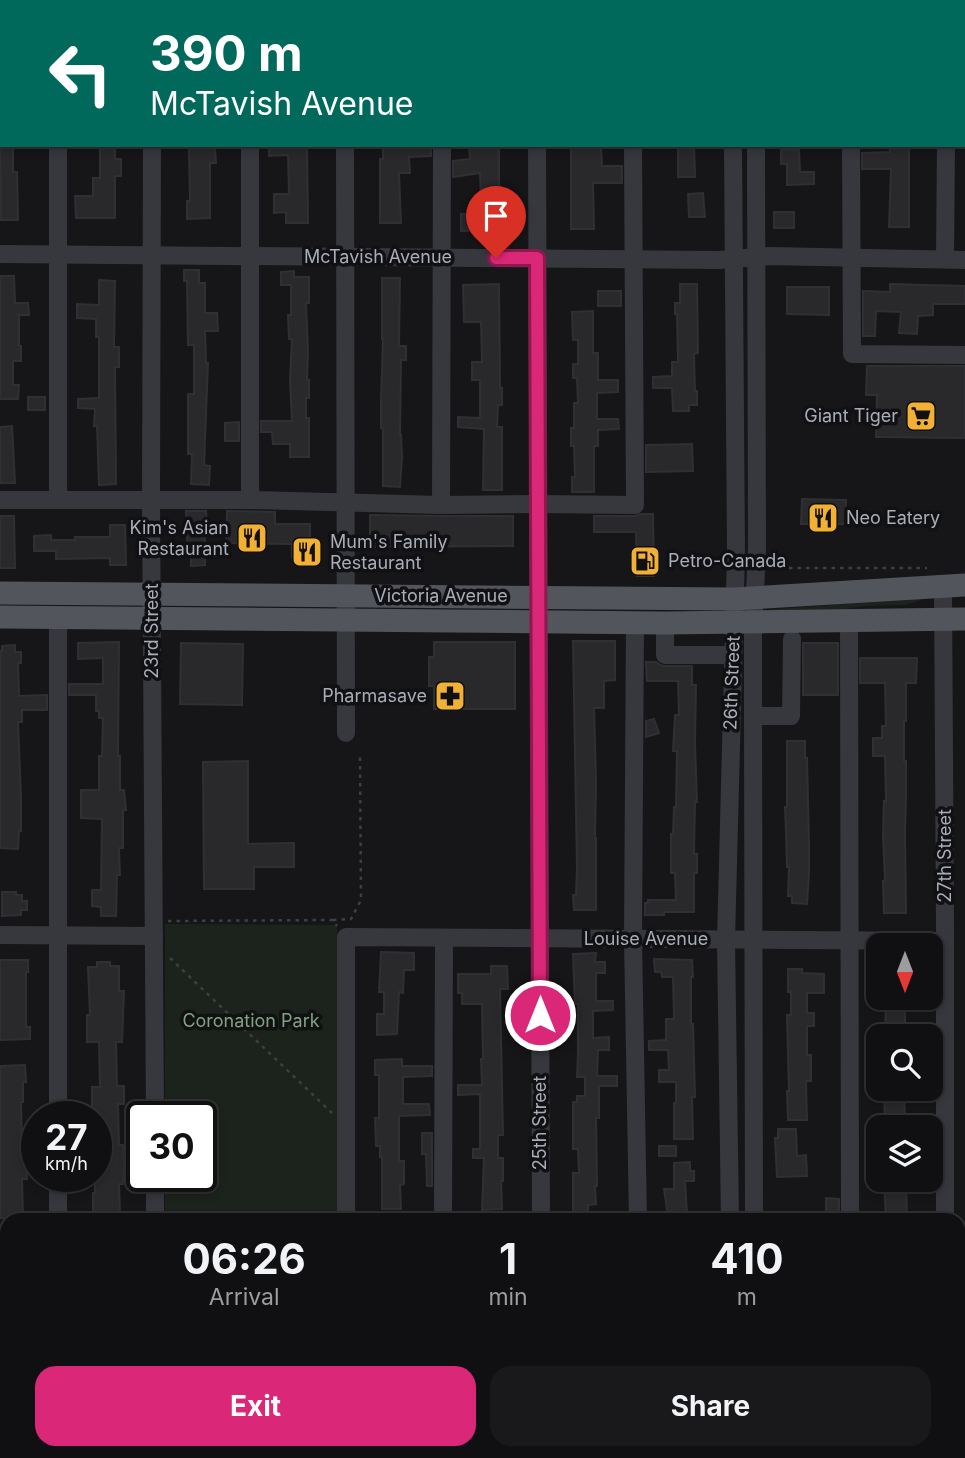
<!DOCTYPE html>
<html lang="en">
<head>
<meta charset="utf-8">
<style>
  body { margin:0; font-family:Inter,sans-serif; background:#19191b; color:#f1f3f6; height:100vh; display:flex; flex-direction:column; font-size:26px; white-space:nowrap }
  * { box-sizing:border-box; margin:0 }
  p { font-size:23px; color:#9c9d9f }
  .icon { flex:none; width:38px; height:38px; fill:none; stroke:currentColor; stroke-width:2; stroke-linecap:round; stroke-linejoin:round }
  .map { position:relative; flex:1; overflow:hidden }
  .side { position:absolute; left:0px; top:1213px; width:966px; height:247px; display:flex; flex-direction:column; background:#101012; border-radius:21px 21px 0 0; box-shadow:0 4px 10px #0003,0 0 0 2px #303032 }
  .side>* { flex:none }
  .hud { position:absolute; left:0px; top:0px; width:966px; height:147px; box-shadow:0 4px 10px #0003,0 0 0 2px #303032; background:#00695c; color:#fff; overflow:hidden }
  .needle { width:46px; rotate:180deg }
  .fabs { position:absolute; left:866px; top:933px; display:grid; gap:14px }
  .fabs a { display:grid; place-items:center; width:77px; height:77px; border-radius:14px; background:#101012; box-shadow:0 4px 10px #0003,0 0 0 2px #303032; font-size:35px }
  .speed { position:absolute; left:21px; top:1101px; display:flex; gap:14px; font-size:35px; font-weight:700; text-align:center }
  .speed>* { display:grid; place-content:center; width:91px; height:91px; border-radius:50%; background:#101012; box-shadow:0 4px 10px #0003,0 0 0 2px #303032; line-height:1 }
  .speed small { font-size:18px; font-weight:400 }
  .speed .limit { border:4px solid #111; border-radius:10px; background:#fff; color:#111 }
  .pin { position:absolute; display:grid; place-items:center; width:60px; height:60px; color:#fff; margin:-72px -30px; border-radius:50% 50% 50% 0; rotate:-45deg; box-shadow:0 0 7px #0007 }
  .pin .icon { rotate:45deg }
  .me { position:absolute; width:77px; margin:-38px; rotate:0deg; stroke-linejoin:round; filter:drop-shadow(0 0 5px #0008) }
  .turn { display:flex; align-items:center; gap:24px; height:147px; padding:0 35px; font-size:32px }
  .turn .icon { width:91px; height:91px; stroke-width:2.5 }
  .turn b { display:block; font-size:49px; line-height:60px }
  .eta { display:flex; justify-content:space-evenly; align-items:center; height:119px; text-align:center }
  .eta b { font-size:42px; font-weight:700; line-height:49px }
  .action { display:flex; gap:14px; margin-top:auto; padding:14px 35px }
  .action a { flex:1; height:80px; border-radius:21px; background:#db2777; color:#fff; font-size:28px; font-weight:700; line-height:80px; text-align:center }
  .action a+a { background:#19191b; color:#f1f3f6 }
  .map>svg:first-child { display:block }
  .green { fill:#1c231d }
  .building { fill:#29292c; stroke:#303034; stroke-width:2 }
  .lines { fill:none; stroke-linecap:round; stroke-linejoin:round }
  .path { stroke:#3d3f44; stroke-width:2.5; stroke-dasharray:3.5 5; stroke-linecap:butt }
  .minor { stroke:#37383d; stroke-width:18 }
  .major { stroke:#53555c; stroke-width:23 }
  .route-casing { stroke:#8e194d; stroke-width:18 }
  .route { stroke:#db2777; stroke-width:12 }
  .labels { text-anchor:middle; stroke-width:7; stroke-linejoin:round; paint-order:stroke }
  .street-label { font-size:18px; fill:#a8adb8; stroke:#111113 }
  .poi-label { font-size:18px; fill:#a8adb8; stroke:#111113; text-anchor:end }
  .park-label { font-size:18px; fill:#7fa381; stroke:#111113 }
</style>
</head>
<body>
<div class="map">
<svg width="965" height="1458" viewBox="0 0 965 1458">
  <rect width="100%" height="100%" fill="#161618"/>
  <g class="green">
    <polygon points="905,596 921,598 921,600 906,605 867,606 805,614 772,612 772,609 822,606"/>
    <polygon points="165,924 337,925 338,1220 165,1220 165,1176 201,1176 201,1116 165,1116"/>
  </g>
  <g class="building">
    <polygon points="0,145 13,145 13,172 17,172 18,220 1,220"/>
    <polygon points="100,145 115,145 115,159 121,159 121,176 115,176 115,218 76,218 75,196 93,196 93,178 100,178"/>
    <polygon points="307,145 308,223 286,223 286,212 274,213 274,194 289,194 288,155 269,156 269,146"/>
    <polygon points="383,145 402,145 402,147 431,147 431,156 409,157 410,173 399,173 401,223 380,223 380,159 383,159"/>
    <polygon points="469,145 499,145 499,230 461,231 461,214 470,214 470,202 481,202 480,173 453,177 453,161 470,159"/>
    <polygon points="571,145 601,146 602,166 622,166 622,183 593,183 594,229 571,229"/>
    <polygon points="678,145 694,145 695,177 678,177"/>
    <polygon points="890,145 909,145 909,227 889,227 891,169 862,169 862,153 890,152"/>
    <polygon points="189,148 215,148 216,163 210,163 210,218 187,219 187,201 190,201"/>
    <polygon points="781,150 799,150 800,172 814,172 814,184 787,185 787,164 781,164"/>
    <polygon points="703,193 705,217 689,217 688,194"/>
    <rect x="774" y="212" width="20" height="16"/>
    <polygon points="184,270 199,270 199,283 205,283 205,313 217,313 218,331 205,331 206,363 208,363 204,465 210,466 209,485 191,484 192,454 188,454 188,394 194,394 194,345 188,345 187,281 184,281"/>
    <polygon points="294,271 294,277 309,277 309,303 306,303 308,351 307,380 309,380 309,398 306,398 306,418 309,418 309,457 290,457 290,444 273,444 272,432 261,432 261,421 292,421 290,380 292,339 289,339 288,315 291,315 291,285 281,285 281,272"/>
    <polygon points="0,276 14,276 15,303 28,303 29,315 19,315 19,346 21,346 21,361 13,361 13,385 19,385 18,399 0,399"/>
    <polygon points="382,278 400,278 399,346 406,346 406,360 401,360 400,435 401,435 402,457 400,487 383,486 383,429 381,428 381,401 383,339 382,339"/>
    <polygon points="99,280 115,281 114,347 119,347 119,367 115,367 116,484 99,485 97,426 94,426 95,409 78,408 78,399 99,398 99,337 96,337 96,319 77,318 77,304 99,305"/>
    <polygon points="499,284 500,388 502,388 502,405 498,405 497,427 502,427 502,490 483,490 484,429 458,427 458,417 480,418 480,380 472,380 472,362 482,362 481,322 464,322 463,285"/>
    <polygon points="680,284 697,284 698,353 694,354 695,391 697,391 697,405 689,405 689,411 673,411 672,388 653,388 653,377 672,376 672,362 678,362 677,314 675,314 675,303 680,303"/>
    <polygon points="890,284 965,286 965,304 933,304 933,315 918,316 917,334 899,333 901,312 876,311 875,336 863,336 863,291 890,292"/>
    <polygon points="787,287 829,287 829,315 787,314"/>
    <rect x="598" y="291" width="23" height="15"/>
    <polygon points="593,311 593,353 598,353 598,380 618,380 618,392 597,393 597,419 618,419 619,429 598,430 598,446 594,446 594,492 572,492 572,477 575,477 574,446 571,446 571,428 574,428 574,403 578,403 577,378 573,378 573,364 578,364 578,340 573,340 572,312"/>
    <polygon points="867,366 965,366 965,438 876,437 877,395 866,395"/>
    <rect x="28" y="397" width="17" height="13"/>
    <polygon points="239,422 239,441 225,441 225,423"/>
    <polygon points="12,426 15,483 0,483 0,427"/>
    <polygon points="692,444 693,471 646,472 646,445"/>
    <polygon points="802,499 846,500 845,524 801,524"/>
    <polygon points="186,511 206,511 207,522 205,522 205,565 191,566 191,557 188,557"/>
    <polygon points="227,511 275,512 275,524 310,524 310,557 292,557 292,544 226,543"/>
    <polygon points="641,514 653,514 654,576 637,576 636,532 594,532 594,516 635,516"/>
    <polygon points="370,515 441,516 513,516 513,546 370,547"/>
    <polygon points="0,516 14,516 15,568 0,568"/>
    <polygon points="110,525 125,525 126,565 110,565 110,558 56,559 56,551 34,551 34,536 51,535 51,540 75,540 75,537 110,537"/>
    <polygon points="573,641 615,641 615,680 604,681 604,708 594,708 596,782 595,838 596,838 596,910 574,910 573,895 576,895 577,868"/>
    <polygon points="119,642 118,756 120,756 120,790 124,790 126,810 123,810 123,848 119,848 120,875 117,875 116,916 101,916 101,907 92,906 92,890 101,890 102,819 81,818 81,790 99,790 99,756 102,756 103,718 99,718 99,711 96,711 96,695 69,695 69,684 103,684 103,658 78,659 78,643"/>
    <polygon points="434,642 515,642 515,709 434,709 434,686 429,686 429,657 434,657"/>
    <polygon points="181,643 243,644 242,705 180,704"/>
    <rect x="803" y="643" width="35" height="52"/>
    <polygon points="15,645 15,652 21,652 21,663 18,663 19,696 47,695 47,710 22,710 22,722 18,722 21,798 21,831 19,831 18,849 0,848 0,651 2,651 2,646"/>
    <polygon points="860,658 917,658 916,683 906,683 906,721 904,721 904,761 906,761 906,798 905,832 906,913 884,913 883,881 885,881 883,834 884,801 886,801 885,756 873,756 873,738 882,738 882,726 886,726 885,683 860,683"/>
    <polygon points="646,662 656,662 660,665 665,666 692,666 692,685 696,685 695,743 697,802 695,802 694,854 697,854 697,873 694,873 694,912 664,912 664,915 645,915 645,903 648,903 648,900 676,900 675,873 671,873 671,834 673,834 674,807 676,807 677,751 673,751 675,715 679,715 678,681 647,681"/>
    <polygon points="654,719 659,733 646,737 646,721"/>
    <polygon points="787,741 805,741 805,758 807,758 809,844 809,873 807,904 792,903 792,896 788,896 789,867 787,867 786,831 785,807 787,807"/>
    <polygon points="248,761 248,844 294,843 294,867 254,867 254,889 204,889 203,762"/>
    <polygon points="2,892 16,892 16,895 22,895 22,901 27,901 27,910 21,910 21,915 2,916"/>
    <polygon points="381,952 414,953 414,970 404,970 403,993 399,992 397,1034 377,1035 377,1014 384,1014 384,992 379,992"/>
    <polygon points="596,953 595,962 605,962 605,973 596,973 596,1001 613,1001 613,1010 593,1011 593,1038 609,1037 609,1050 598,1050 597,1076 617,1076 617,1086 599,1086 599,1118 596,1118 597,1186 595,1186 596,1204 588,1205 588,1217 573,1217 573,1173 579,1173 578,1149 573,1149 573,1102 577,1102 577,1096 585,1096 585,1077 577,1077 578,1054 578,1004 575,1004 573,954"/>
    <polygon points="654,959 692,960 693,977 691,977 691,1024 693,1024 695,1097 692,1097 693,1139 674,1139 674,1103 676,1102 676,1082 659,1082 659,1070 669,1070 668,1050 649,1050 649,1041 666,1040 666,1019 674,1019 673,977 662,977 661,972 655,972"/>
    <polygon points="0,960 28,960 28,972 26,972 26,1027 30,1027 30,1039 0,1040"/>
    <polygon points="97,962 110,962 110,966 119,966 119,991 124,991 122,1042 116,1042 117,1086 124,1086 124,1104 118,1104 119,1145 123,1145 124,1162 123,1184 119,1184 120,1213 118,1213 118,1220 93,1220 93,1193 95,1193 95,1176 96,1176 96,1116 92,1116 92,1087 100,1087 99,1042 87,1042 87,1015 90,1015 88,967 97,967"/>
    <polygon points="491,966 507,966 508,989 500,989 503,1135 498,1135 498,1158 503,1158 503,1181 501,1181 502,1209 482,1210 484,1158 473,1158 473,1149 480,1149 480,1094 458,1095 458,1085 482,1085 481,1059 483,1059 482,1004 462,1004 462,993 458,993 458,974 491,974"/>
    <polygon points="788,969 802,969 802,973 824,974 824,993 807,993 807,1013 814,1013 814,1026 807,1026 807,1055 811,1055 811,1081 806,1081 807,1120 788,1120 787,1091 789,1091 787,1015 791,1015 791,992 788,992"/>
    <polygon points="886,1000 905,1001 905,1036 885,1036"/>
    <polygon points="402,1059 402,1066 432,1066 432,1076 403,1077 403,1104 429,1104 430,1115 399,1116 399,1161 404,1161 404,1184 400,1185 401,1209 382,1209 382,1157 380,1157 380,1146 376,1146 375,1118 379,1118 379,1075 375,1075 375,1060"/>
    <polygon points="25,1065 26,1082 23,1082 23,1102 21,1102 22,1148 25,1148 25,1159 37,1159 37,1173 27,1173 27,1179 22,1179 23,1218 0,1218 0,1066"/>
    <polygon points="884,1088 904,1088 905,1127 885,1127"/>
    <polygon points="778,1129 796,1129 797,1156 806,1155 807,1176 777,1177 775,1138 778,1138"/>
    <polygon points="422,1133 432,1133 432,1186 427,1186 426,1154 422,1154"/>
    <rect x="659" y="1146" width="17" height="10"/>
    <polygon points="690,1162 690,1171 694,1171 694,1181 685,1181 687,1214 668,1216 664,1189 674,1189 674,1163"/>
    <polygon points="884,1180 906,1180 907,1220 886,1220"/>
    <polygon points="826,1198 839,1199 839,1215 826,1214"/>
  </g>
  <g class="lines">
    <g class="path">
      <polyline points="772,568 927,568"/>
      <polyline points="333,920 351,919 361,900 360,755"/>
      <polyline points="168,921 333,920 337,926"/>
      <polyline points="170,958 332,1113"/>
    </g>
    <g class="minor">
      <polyline points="56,0 56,2"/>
      <polyline points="151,0 151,2"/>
      <polyline points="344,0 344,2"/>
      <polyline points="441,0 441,2"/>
      <polyline points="536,0 536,2"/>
      <polyline points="632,0 632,2"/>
      <polyline points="732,0 732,2"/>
      <polyline points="756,0 756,2"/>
      <polyline points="850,0 850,2"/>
      <polyline points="250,2 250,0"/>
      <polyline points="947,2 947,0"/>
      <polyline points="152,145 151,500 155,1116"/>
      <polyline points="250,145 250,500 441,505 537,504 635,505 633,145"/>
      <polyline points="345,145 346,733"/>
      <polyline points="537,145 541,1220"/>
      <polyline points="851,145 852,354 965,355"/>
      <polyline points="0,254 719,260 770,256 965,260"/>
      <polyline points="945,259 946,145"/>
      <polyline points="0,500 250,500"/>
      <polyline points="58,500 58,145"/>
      <polyline points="441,505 442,145"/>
      <polyline points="943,586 945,925 945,1220"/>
      <polyline points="849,621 850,1220"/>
      <polyline points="635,623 633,939 638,1220"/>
      <polyline points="665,623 665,655 733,655"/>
      <polyline points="753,716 791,716 792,639"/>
      <polyline points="0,935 154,936"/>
      <polyline points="58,1116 58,618"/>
      <polyline points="58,1176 58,1220"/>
      <polyline points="155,1176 155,1220"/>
      <polyline points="346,1220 346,937 945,941"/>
      <polyline points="443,1220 444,938"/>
      <polyline points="730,1220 726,940 736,553 733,145"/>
      <polyline points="754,1220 753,716 753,635 757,548 756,145"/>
      <polyline points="0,1269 7,1269"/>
      <polyline points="959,1276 965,1276"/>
      <polyline points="156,1452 156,1458"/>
      <polyline points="348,1452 348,1458"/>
      <polyline points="945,1452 945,1458"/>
      <polyline points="56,1458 57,1452"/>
      <polyline points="250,1458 250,1452"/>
      <polyline points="442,1458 442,1452"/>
      <polyline points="538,1458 538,1452"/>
      <polyline points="638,1458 638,1452"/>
      <polyline points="728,1458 728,1452"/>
      <polyline points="754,1458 754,1452"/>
      <polyline points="847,1458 847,1452"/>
    </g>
    <g class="major">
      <polyline points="0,593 734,599 965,585"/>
      <polyline points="0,617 665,623 965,619"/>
    </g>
  </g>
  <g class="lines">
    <g class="route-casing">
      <polyline id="route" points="496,258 537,258 540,1015"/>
    </g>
    <use href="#route" class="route"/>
  </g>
  <defs>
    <g id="supermarket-square" transform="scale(1.575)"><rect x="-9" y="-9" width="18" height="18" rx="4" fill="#f2b134" stroke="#111113"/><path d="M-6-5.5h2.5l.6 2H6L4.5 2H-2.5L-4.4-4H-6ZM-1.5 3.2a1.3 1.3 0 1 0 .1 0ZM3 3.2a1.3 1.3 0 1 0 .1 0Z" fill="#111"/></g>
    <g id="restaurant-square" transform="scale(1.575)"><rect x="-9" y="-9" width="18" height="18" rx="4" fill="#f2b134" stroke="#111113"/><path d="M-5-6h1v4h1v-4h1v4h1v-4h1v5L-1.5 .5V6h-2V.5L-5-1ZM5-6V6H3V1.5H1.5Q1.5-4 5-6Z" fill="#111"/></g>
    <g id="fuel-square" transform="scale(1.575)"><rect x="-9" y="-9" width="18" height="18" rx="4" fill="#f2b134" stroke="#111113"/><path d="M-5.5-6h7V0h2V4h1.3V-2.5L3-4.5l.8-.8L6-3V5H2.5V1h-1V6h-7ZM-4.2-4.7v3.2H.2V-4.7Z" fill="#111"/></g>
    <g id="pharmacy-square" transform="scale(1.575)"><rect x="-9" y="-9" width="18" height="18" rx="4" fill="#f2b134" stroke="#111113"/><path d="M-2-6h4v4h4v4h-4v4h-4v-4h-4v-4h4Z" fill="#111"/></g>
  </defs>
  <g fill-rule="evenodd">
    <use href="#supermarket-square" x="921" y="416"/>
    <use href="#restaurant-square" x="823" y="518"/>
    <use href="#restaurant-square" x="252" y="538"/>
    <use href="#restaurant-square" x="307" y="552"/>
    <use href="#fuel-square" x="645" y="561"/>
    <use href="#pharmacy-square" x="450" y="696"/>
  </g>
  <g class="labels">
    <g class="street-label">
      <text x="378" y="263">McTavish Avenue</text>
      <text x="441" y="602">Victoria Avenue</text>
      <text transform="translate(152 631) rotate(-90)" y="6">23rd Street</text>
      <text transform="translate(732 683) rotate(-88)" y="6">26th Street</text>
      <text transform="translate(945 856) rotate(-90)" y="6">27th Street</text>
      <text x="646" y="945">Louise Avenue</text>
      <text transform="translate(540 1123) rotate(-90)" y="6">25th Street</text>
    </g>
    <g class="poi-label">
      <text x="898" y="422">Giant Tiger</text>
      <text x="846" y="524" text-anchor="start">Neo Eatery</text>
      <text x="229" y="534">Kim's Asian<tspan x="229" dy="21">Restaurant</tspan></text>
      <text x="330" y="548" text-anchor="start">Mum's Family<tspan x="330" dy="21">Restaurant</tspan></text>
      <text x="668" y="567" text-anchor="start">Petro-Canada</text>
      <text x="427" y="702">Pharmasave</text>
    </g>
    <g class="park-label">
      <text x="251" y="1027">Coronation Park</text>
    </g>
  </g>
</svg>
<div class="fabs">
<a><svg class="needle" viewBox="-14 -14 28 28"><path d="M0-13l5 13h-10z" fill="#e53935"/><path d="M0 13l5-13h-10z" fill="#9c9d9f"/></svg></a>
<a><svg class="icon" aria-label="search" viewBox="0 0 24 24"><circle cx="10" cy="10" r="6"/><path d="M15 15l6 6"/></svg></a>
<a><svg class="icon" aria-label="layers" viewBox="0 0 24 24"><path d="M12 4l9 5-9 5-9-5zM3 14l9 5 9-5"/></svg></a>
</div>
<div class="speed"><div>27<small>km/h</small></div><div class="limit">30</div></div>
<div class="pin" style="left:496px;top:258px;background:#d93025"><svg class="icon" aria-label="arrive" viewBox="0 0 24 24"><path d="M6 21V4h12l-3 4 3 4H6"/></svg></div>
<svg class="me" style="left:540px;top:1015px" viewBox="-20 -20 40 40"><circle r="17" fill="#db2777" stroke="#fff" stroke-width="3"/><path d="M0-11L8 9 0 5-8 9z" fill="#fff"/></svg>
<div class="hud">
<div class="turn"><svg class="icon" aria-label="left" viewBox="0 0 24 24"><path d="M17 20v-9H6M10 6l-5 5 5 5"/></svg><div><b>390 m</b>McTavish Avenue</div></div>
</div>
<section class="side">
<div class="eta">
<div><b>06:26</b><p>Arrival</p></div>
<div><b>1</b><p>min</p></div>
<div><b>410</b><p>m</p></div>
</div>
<div class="action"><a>Exit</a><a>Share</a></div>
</section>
</div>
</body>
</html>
